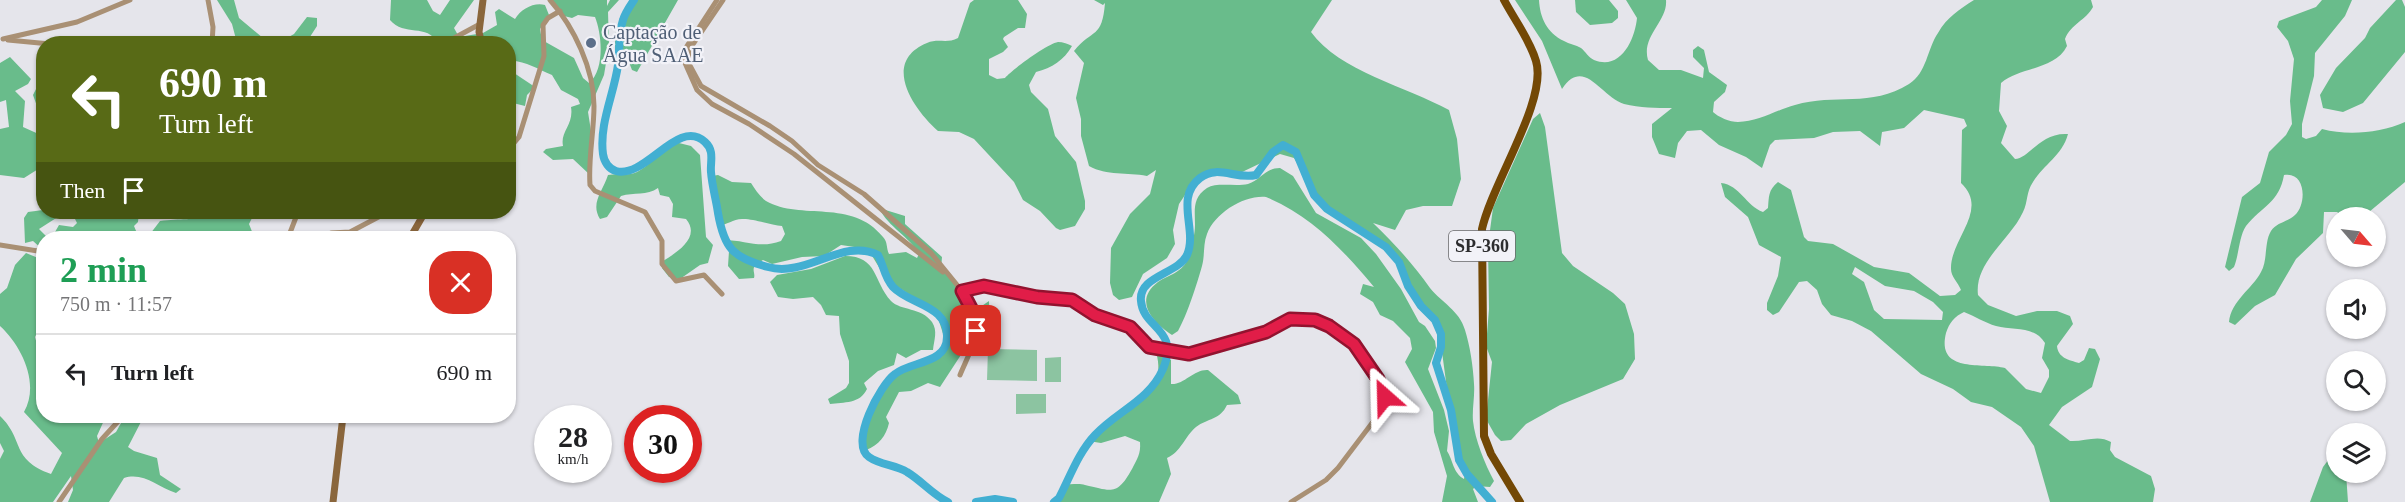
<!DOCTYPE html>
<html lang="en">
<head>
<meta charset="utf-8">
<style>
  body { margin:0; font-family:"Times New Roman",serif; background:#f6f6f6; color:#202124; height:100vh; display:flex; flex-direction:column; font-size:22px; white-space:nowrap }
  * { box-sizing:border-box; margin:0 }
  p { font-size:20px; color:#757577 }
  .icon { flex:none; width:33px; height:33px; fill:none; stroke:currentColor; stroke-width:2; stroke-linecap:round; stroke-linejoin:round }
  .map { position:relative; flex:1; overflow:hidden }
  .details { position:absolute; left:36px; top:231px; width:480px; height:192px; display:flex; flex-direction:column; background:#fff; border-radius:24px; box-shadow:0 2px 4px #0004 }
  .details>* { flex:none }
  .hud { position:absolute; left:36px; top:36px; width:480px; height:183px; border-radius:24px; box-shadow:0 2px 4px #0004; background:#586a16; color:#fff; overflow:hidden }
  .needle { width:39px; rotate:118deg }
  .controls { position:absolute; left:2326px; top:207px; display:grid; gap:12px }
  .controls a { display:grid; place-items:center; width:60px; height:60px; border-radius:50%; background:#fff; box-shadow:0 2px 4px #0004; font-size:30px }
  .speed { position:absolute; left:534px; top:405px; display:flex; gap:12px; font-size:30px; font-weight:700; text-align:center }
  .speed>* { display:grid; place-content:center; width:78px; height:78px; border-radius:50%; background:#fff; box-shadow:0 2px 4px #0004; line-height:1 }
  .speed small { font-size:15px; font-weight:400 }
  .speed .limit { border:9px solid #d22; background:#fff; color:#111 }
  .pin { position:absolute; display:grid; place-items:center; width:51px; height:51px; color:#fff; margin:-26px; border-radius:12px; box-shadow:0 3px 9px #0006 }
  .me { position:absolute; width:66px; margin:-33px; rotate:335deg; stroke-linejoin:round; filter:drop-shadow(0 0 4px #0008) }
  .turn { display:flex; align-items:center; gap:21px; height:126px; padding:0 24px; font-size:27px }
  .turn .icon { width:78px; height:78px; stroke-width:2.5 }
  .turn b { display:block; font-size:42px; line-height:51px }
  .then { display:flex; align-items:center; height:57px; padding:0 24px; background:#0003; gap:12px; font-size:22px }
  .round { display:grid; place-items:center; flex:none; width:63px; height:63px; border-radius:24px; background:#f6f6f6 }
  .summary { display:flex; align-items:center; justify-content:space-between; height:102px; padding:0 24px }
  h1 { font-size:36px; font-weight:800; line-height:45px; color:#1e9e55 }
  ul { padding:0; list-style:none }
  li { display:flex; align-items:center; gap:18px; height:78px; padding:0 24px; border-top:2px solid #e0e0e0 }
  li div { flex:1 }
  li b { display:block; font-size:22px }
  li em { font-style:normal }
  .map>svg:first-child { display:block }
  .green { fill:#8cc4a1 }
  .forest { fill:#69bc8b; fill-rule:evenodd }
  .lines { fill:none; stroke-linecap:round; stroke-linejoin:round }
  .river { stroke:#42afd2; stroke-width:8 }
  .street { stroke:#a99074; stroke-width:5 }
  .secondary { stroke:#8a663c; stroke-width:7 }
  .primary { stroke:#734805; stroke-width:8 }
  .route-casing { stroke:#92132f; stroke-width:15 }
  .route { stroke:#e11d48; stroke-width:10 }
  .service-dot { fill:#5c6f8a; stroke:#f2f2f8; stroke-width:2 }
  .labels { text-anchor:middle; stroke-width:4.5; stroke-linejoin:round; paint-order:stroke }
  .shield { fill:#f2f2f8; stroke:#68686b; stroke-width:1.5 }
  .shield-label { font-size:18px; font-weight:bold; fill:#2d2d2f }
  .service-label { font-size:20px; fill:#4e5e75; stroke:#f2f2f8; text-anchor:start }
</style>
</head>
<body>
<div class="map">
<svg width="2405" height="502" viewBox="0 0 2405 502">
  <rect width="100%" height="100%" fill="#e5e5eb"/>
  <g class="green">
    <polygon points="988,349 1037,350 1037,381 987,380"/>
    <polygon points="1061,357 1061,382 1045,382 1045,358"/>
    <polygon points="1016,394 1046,394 1046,413 1016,414"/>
  </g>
  <g class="forest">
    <polygon points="217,0 234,0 239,18 269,43 237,43 232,24"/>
    <path d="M391,0H427L433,11L440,15L450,0H474L454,28L459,37L483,33L497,25L495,12L499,9L515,19C521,9 534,2 545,5L549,15L540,29L542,40L574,58L583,78L589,83C605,70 602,34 595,17L578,15L572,18L564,16L552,0H607V6L610,0H619L608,12L609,45L604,75L588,112L591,131L589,174L573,159L553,160L543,152L546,149L563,146C560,131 574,125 571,107L580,104L578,99L561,90L552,75C537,69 525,60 509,61L508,44L438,43C427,23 404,37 390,20Z"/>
    <polygon points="635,0 678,0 637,72 632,70 627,57 615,50 615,34"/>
    <path d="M974,0H1018L1027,14L1025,28H1018L1004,37L1003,39L1008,47L1003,52L989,59V75L997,79L1005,78C1013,69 1047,44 1058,42C1063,42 1068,44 1072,46C1064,60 1052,68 1036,72L1029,85L1031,92L1048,109L1055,136L1076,162L1085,201V209L1075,226L1060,230L1056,228L1040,211L1023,200L1014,182L974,139L959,132L938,131C913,109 881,62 927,43C938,38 947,44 958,38L970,3Z"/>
    <path d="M1094,0H1332L1311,32C1339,71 1407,87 1449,110L1457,139L1461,179L1452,206H1423L1406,210L1395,230L1373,223C1395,244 1413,264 1430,288C1442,303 1459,310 1465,330C1470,346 1473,366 1474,384C1475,396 1472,409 1473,421C1475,440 1485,464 1494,481L1490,487L1476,486L1473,489L1478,502H1442L1447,476L1434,432L1433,412L1405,362L1412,349L1410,338L1393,321L1380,315L1373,302L1360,294L1363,284L1374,287C1344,251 1311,215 1266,197C1244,195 1215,213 1207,234C1203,244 1205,255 1202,266C1197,284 1187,315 1178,331L1172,335L1169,333C1151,320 1134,300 1158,282C1168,275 1181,273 1187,261C1191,251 1195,235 1195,225C1195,210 1192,198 1207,188C1217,182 1236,187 1248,184C1261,180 1265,168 1280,168L1293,176L1316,213L1361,238L1376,254L1401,289L1419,322L1425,326L1435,341L1436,348L1428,369L1444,410L1449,431L1447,451C1453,460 1453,473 1464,479L1465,473L1456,450L1455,427L1451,419L1438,322L1422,311L1415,301L1397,262L1369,236L1337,216L1320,201L1294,158L1280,154L1240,173L1207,174L1195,180L1179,204L1173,230L1175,244L1167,258L1143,274L1132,297L1119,300L1113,295L1110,283L1111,248L1130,214L1150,194L1156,170L1147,176C1127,172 1107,176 1089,166L1081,136V119L1076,98L1084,63L1074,51C1093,28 1102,39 1105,3L1103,5Z"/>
    <path d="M1515,0H1539C1540,18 1547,33 1564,41C1569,44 1576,45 1581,48C1586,52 1588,57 1594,60C1621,71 1635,39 1637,18L1626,0H1666C1668,21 1641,36 1648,60L1659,70H1681L1703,78L1704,68L1693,57V50L1698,46L1704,50L1709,72L1727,85L1725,92L1714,102L1713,112C1718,117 1730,122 1738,122C1758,122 1776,110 1795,105C1835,93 1871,108 1909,84C1927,73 1927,49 1938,33C1947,17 1960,9 1974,0H2091L2093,7C2086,20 2071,24 2065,39L2067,46C2055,70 2020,67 2001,83L1999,111L2007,126L2001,143L2015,159C2029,159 2040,132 2068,134C2062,156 2044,164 2033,182C2026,192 2028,202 2023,212C2011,239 1974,262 1978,295L1988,305L2016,316L2037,311H2057L2070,316L2073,324L2057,346C2058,358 2069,360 2079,363L2084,360L2089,348L2095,349L2100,359L2092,387L2062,407L2049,425L2070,441C2084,442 2098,434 2111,442L2110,450L2115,457L2151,476L2155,489L2153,502H2050L2034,446L2021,427L1992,407L1971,402L1953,389L1921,374L1871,331L1852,321L1831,315L1822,304L1817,290L1807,281L1799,282L1779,312L1773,315L1767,310V303L1778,276L1781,257L1759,245L1748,217L1725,197L1721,183C1740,185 1746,206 1763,212L1768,208C1769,197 1768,190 1778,182L1791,190L1804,237L1808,241L1833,244L1874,267L1909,273L1940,296L1955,295L1961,290C1958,282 1951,277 1951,269C1950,239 1990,210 1961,183L1962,130L1967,126L1964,119L1924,110L1904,128L1882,132L1880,146L1860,131L1833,132L1814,138L1775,140L1770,145L1762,168L1746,157L1719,145L1701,130L1687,131L1678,143L1675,158L1659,154L1652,137V124L1672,108C1656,108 1640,108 1624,104C1601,97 1584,56 1562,89L1542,41ZM1855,267L1885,286L1914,291L1933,302L1943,312L1942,320L1884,319L1874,310L1864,282L1852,274ZM1964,312C1975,316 1985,323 1996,326C2013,331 2034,325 2045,343L2042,358L2049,370V377L2041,393L2026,389L2005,368C1983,362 1936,374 1946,333C1949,323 1955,316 1964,312Z"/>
    <polygon points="1575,0 1609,0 1618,11 1618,18 1612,23 1590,25 1576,12"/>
    <path d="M2322,0H2352L2345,16L2315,53L2314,76L2302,124V137L2306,139L2316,136L2322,129C2348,136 2380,133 2405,122V182L2363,217H2344L2337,212H2324L2323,233L2296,259L2275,295L2255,306L2235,325L2229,322C2231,301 2252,289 2261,272C2268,260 2264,242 2271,231C2277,222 2288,222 2295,215C2307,204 2306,171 2284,175C2279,203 2262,206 2246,226C2239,236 2239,255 2234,267L2229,271L2225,267L2242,197L2260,183L2269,152L2286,135L2292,124L2290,101L2294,59L2288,41L2277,27L2279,21L2316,7Z"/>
    <polygon points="2396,0 2402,0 2405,7 2405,52 2363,103 2343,112 2323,108 2320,95 2336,68 2365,38 2370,28"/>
    <polygon points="307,17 317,18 317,26 306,43 278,43 294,34"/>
    <polygon points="10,57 31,79 28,84 15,91 25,101 23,127 43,136 43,166 24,178 0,175 0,129 9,127 6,100 0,102 0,63"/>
    <polygon points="43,68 43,104 38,109 33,95 39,83 37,72"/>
    <polygon points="508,69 535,87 527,95 525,106 509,102"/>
    <polygon points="1540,113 1545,127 1562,253 1573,266 1613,293 1625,304 1634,334 1635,359 1623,379 1560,405 1526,424 1511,440 1501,441 1495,435 1486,419 1492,362 1486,346 1489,309 1488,245 1493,208 1533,119"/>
    <path d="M675,142L691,146L700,155L706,237L713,245L708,263L700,265L680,279L669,277L662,268L663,261C678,252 701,237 686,219L672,217L673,204L669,197L660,195L658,188C647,196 634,192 621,196L607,217L600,219C590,203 603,191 608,175C617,173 629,176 637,172C652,165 662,146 675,142Z"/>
    <path d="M718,175L732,182L751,183C755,189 760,197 766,201C801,221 852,198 883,237C888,242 886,248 889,254L906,252L917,258L919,254C909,236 889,228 879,208L905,216V224L942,257L941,269L959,287L956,292L969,312H973L989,301L990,328L978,347L973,348L970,341L940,387L928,383L911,391L899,392L886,417L889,423C886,436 879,445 866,450C855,430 878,391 894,378C910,365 938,368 945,340L939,321L928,307L886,279L868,249L841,245L824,256L802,257L772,264L763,260C748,268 756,271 754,278L739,279L728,266L729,251L724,240C745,240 760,249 781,241L785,234L782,226C771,225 751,218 742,219C733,219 727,225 718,226L711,179L712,176Z"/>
    <polygon points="43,210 139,212 138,222 134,226 139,238 103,238 102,235 97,234 91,238 56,238 55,232 59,225 73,227 77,223 73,215 64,213 39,229 48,238 44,238 43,250 33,241 25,243 24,218 28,212"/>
    <path d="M213,212H255L249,224L253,234L260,238H147L160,221C180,218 194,222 213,212Z"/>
    <path d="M26,253L43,260V330L38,331L35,337L38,348L43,347L44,416H106L97,436L99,443L116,432L125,416H144L128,447L134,451L157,458L160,475L181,489L176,493C157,487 144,472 124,478L109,502H68L73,490L71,476L53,502H0V459L4,451L0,443V416C25,440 10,459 51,474L62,453L24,412C40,384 22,346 0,326V294L7,288L15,265Z"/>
    <path d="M845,256C878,256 873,281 891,301C901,311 921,307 932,322C938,331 934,340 933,350H921L906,358L897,353L894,365L878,371L864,383L867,389C860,404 844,402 830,404L828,399L846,388L849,383V361L840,334L839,316L826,315L821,305L813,297L793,299L778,297L770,282L777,275L811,269Z"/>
    <path d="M1156,352L1171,360V384C1184,385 1194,369 1208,370L1238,395L1241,404L1227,405C1220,420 1208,418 1196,427C1185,436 1181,452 1167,458L1171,474L1159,502H1053L1066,484C1072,485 1079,483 1085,485C1112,491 1117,496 1132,469C1137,459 1141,454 1140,442L1125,436L1101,443L1088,441C1111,411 1171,404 1156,352Z"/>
    <polygon points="2337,458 2337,472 2346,473 2348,502 2310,502 2323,467 2329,459"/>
  </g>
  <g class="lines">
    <g class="river">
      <path d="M634,0C630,6 625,13 623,20C618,35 620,50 618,65C614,94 599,124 603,154C604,162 609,169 616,171C646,179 678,117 705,142C715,151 710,162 711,172C712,186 716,199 718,213C724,248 733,258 768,267C806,278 843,237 878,255C884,266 884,277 893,287C910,305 948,305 947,337C947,364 911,361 895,374C880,385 849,443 869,457C880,465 896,465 907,472C922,481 933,495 948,502"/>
      <polyline points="976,502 995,499 1013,502"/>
      <path d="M1054,502L1059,498C1070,477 1078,453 1095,435C1117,411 1149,401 1163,369C1180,328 1143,329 1141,301C1138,276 1178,274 1187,255C1198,230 1174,198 1200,178C1218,164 1236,180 1256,175L1273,152L1283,145L1296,152L1314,195L1327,209L1386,247L1399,262L1408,286L1421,306L1435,320L1441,334V347L1436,363L1451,410L1459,460L1467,474L1492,502"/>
    </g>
    <g class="street">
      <polyline points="208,0 213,27 212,44"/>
      <path d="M550,0C574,27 594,69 594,106C594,132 588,159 590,185L595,191L645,212L662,241V264L676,281L704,275L722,294"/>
      <polyline points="717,0 685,49 685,63 697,90 712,104 749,124 794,154 943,272"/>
      <polyline points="723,0 689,50 688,62 701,86 770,126 792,141 818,165 864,194 931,253 962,291 984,286 1037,297 1072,300 1095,315 1130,327 1149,347 1189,354 1266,332 1290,319 1315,320 1330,326 1354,344 1378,379 1385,397 1385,406 1338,468 1326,480 1291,502"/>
      <polyline points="3,39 77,22 130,0"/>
      <polyline points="8,40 50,44"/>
      <polyline points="360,44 365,44"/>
      <polyline points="443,44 480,24"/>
      <polyline points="508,150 519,137 544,56 543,25 548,18 560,11"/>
      <polyline points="288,238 298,212"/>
      <polyline points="318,238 331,233 350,232 388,212"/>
      <polyline points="0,245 44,252"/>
      <path d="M960,375C969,353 981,336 973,311C970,304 964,299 962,291"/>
      <polyline points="59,502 102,439 123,416"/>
    </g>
    <g class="secondary">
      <polyline points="482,44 479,32 483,0"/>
      <polyline points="410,238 425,212"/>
      <polyline points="333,502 343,416"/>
    </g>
    <path class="primary" d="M1504,0C1514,19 1530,40 1536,61C1548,100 1492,183 1482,229L1484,436L1491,454L1520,502"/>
  </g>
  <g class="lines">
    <g class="route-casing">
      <polyline id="route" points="976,331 972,310 962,291 984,286 1037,297 1072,300 1095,315 1130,327 1149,347 1189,354 1266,332 1290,319 1315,320 1329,326 1354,344 1378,379 1385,397"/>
    </g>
    <use href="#route" class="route"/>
  </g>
  <circle class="service-dot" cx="591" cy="43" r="6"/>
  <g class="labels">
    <rect class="shield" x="1449" y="231" width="66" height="30" rx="4.5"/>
    <g class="shield-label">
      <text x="1482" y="252">SP-360</text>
    </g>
    <g class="service-label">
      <text x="603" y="39">Captação de<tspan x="603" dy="23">Água SAAE</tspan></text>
    </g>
  </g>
</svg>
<div class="controls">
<a><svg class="needle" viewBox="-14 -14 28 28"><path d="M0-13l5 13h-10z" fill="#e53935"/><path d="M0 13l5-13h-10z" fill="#757577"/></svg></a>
<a><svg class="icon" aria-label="sound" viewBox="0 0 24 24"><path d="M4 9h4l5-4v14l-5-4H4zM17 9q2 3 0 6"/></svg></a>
<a><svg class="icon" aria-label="search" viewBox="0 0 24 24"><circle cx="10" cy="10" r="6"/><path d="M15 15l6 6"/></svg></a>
<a><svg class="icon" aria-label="layers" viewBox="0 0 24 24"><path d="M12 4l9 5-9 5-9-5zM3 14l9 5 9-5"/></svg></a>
</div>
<div class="speed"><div>28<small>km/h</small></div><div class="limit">30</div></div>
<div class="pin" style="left:976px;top:331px;background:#d93025"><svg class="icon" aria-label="arrive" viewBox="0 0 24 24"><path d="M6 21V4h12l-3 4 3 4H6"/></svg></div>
<svg class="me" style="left:1385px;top:397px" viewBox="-20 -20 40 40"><path d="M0-17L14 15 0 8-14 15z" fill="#e11d48" stroke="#fff" stroke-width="4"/></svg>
<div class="hud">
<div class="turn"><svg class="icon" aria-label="left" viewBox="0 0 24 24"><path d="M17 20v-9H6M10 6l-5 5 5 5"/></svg><div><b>690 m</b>Turn left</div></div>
<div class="then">Then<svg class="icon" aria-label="arrive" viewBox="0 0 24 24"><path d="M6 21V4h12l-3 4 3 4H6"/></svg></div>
</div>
<section class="details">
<div class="summary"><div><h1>2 min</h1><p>750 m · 11:57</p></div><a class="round" style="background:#d93025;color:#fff"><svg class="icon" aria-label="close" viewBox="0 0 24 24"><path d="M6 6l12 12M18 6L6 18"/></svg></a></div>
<ul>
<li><svg class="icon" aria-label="left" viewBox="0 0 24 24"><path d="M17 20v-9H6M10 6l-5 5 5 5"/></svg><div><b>Turn left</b></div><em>690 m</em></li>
</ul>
</section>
</div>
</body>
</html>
